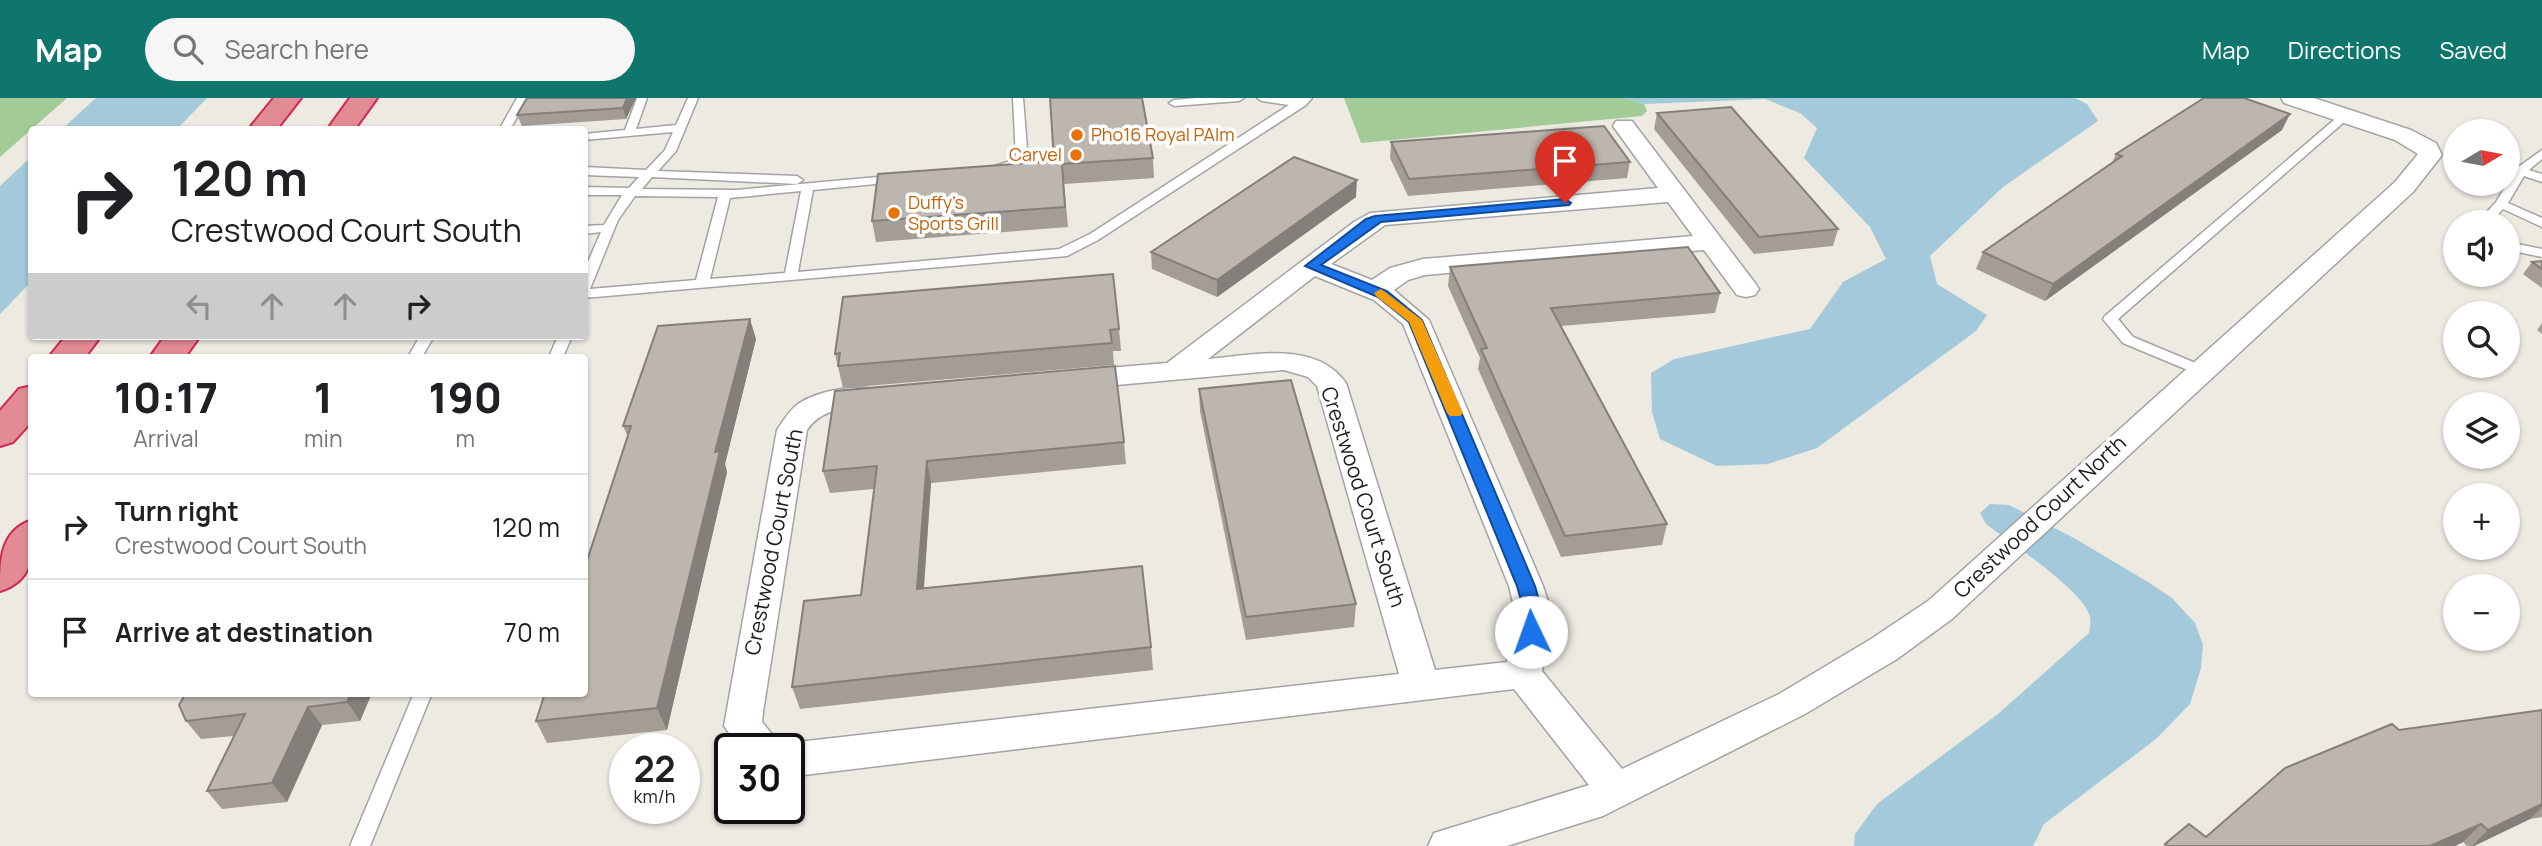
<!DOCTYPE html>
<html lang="en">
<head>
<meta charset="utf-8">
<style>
  body { margin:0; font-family:Manrope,sans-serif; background:#f6f6f6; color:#202124; height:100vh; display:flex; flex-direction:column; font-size:26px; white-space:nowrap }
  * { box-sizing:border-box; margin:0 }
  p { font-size:23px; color:#757577 }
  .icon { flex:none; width:38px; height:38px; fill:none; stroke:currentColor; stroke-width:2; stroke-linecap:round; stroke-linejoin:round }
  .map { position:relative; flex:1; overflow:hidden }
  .side { position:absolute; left:28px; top:256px; width:560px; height:343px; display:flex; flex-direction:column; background:#fff; border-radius:7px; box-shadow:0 2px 5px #0004 }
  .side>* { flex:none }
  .banner { position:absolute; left:28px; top:28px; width:560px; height:214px; border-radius:7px; box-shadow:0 2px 5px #0004; background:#fff; color:#202124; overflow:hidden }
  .needle { width:46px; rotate:80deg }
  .fabs { position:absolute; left:2443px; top:21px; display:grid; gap:14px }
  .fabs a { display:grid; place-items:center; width:77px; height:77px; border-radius:50%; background:#fff; box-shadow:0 2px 5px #0004; font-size:35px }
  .speed { position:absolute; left:609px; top:635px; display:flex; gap:14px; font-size:35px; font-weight:700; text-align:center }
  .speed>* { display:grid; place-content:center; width:91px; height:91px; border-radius:50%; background:#fff; box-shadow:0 2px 5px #0004; line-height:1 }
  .speed small { font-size:18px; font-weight:400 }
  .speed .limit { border:4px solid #111; border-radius:10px; background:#fff; color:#111 }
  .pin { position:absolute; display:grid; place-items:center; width:60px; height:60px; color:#fff; margin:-72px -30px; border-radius:50% 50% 50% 0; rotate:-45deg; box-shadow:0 0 7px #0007 }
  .pin .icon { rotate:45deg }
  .me { position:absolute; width:77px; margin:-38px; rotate:357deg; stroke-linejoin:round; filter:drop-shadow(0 0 5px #0008) }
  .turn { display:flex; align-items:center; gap:24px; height:147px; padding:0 28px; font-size:32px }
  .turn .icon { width:91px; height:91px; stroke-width:2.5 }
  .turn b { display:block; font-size:49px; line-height:60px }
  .lanes { display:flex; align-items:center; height:66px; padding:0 28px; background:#0003; justify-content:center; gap:35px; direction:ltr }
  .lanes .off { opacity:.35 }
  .eta { display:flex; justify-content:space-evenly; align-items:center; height:119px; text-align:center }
  .eta b { font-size:42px; font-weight:800; line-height:49px }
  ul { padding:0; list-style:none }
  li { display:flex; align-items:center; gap:21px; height:105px; padding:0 28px; border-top:2px solid #e0e0e0 }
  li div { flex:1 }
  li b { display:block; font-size:26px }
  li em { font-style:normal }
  header { display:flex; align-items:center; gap:42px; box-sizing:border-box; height:98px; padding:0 35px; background:#0f766e; color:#fff }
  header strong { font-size:33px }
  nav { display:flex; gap:38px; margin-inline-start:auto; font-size:24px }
  .search { width:490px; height:63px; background:#f6f6f6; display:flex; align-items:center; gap:18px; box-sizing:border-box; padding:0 24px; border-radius:38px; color:#757577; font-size:26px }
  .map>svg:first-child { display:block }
  .forest { fill:#a2cb97 }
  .water { fill:#a3c9da }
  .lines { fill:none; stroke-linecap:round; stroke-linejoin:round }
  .lane-casing { stroke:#a3a3a3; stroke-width:3 }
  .street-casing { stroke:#a3a3a3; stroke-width:3 }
  .highway-casing { stroke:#d12855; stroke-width:4 }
  .lane { fill:#fff; fill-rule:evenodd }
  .street { fill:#fff; fill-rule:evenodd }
  .highway { fill:#e38b94; fill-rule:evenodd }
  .wall { fill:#a39d96 }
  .shaded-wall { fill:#847f7a }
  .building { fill:#bdb6ae; stroke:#847f7a; stroke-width:2 }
  .route { fill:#1a73e8; stroke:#114b97; stroke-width:2 }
  .slow { fill:#f59e0b }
  .food-dot { fill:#e8710a; stroke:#fff; stroke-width:2.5 }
  .labels { text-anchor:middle; stroke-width:7; stroke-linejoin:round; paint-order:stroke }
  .far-food-label { font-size:18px; fill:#c56008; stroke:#fff; text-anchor:start }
  .street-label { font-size:21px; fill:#1c1c1c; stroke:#fff }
</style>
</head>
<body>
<header>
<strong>Map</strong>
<div class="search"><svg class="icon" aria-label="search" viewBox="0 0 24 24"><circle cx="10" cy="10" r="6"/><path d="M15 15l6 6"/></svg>Search here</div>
<nav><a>Map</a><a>Directions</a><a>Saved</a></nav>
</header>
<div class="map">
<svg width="2542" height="748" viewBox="0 0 2542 748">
  <rect width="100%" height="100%" fill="#edeae2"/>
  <g class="forest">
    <polygon points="0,0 67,0 0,59"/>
    <polygon points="1344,0 1624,0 1644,6 1647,13 1642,18 1361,45"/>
  </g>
  <g class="water">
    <polygon points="96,0 207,0 177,31 62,31"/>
    <polygon points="1624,0 2075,0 2087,6 2098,23 2003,89 1930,158 1937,186 1987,217 1976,233 1817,350 1768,366 1717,368 1660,341 1652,314 1651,275 1674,261 1810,231 1843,184 1886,161 1870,129 1804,60 1817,30 1800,15 1765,1 1644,6"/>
    <polygon points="31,59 31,184 0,216 0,88"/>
    <path d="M1990,406L2009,407L2074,440L2148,484L2172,500L2195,525L2203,547L2201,570L2190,606L2156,641L2044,726L2033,748H1854L1855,736L1877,706L1998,616L2089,535C2090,530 2091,524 2090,519C2086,494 2008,443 1986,426L1980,415Z"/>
  </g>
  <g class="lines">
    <g class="lane-casing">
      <g id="lane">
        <polygon points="517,0 527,0 510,32 499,32"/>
        <path d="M637,0H647L636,31L676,27L688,0H698L676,53L658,73L797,78L803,82L797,86L652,79L642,91L736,92L900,77V83L896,84L813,92L798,174L1059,151L1090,136L1289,7L1262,3L1257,0H1312L1306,7L1098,142L1067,158L584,200V173L601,134L584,136V128L604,127L622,97H584V89L629,90L639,79L584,77V69L646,72L665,52L673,34L584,42V36L625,32ZM801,93L785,175L710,181L730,100ZM635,98L718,99L696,182L590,191L618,122Z"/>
        <polygon points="1013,0 1023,0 1028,63 999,75 995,74 995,68 1016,61"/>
        <polygon points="1196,0 1244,0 1239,3 1174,8 1169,5 1174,2"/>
        <polygon points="2341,16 2351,18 2118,221 2133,239 2205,269 2207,272 2205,275 2195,275 2123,245 2103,221 2105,218"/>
        <polygon points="2542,52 2542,61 2529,72 2542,76 2542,84 2524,78 2508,105 2542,120 2542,129 2503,111 2491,124 2478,124 2496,104 2517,70"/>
        <polygon points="2508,144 2542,151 2542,159 2508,152"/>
        <polygon points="420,238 434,238 422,259 408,259"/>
        <polygon points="558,238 572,238 563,259 549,259"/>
        <polygon points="414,595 432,595 370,748 350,748"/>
      </g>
    </g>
    <g class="street-casing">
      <path id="street" d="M2281,0H2314L2411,32L2436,45L2442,57L2413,94L1952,521L1897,561L1805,616L1603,718L1507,748H1428L1434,735L1589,687L1514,591L804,677L789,675V651H740L724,628L777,332C783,323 789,313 798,306C819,291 860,286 884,293L889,299L884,305C857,312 825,305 807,332L763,614L762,624L780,646L1399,576L1317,288L1308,279L1284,272L1072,291L1062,288L1057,282L1062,276L1072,273L1167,265L1354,124L1370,115L1658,90L1613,28L1616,23H1632L1755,185L1759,191L1755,197L1746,199L1737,197L1704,152L1425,177L1408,182L1394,192L1429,222L1543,488L1551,513L1542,573L1622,671L1779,596L1871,541L1928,503L2395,84L2418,56L2395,42L2284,5ZM1668,104L1693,138L1423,161L1390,170L1372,182L1331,166L1385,127ZM1315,178L1374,202L1403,226L1509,488L1515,513L1507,564L1435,572L1346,285C1316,242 1252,257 1208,261Z"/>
    </g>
    <g class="highway-casing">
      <g id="highway">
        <polygon points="274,0 301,0 276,32 248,32"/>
        <polygon points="350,0 377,0 354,32 327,32"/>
        <polygon points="66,238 101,238 85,259 49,259"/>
        <polygon points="165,238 200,238 185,259 150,259"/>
        <polygon points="32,288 32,323 13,344 0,348 0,313 19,291"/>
        <path d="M32,422C32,454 36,482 0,493C0,462 0,433 32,422Z"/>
      </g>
    </g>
    <use href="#lane" class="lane"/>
    <use href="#street" class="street"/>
    <use href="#highway" class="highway"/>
  </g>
  <g class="wall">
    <polygon points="636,0 626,21 522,28 517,17"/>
    <polygon points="1657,15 1838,131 1833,148 1754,156 1654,31"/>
    <polygon points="2282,32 2045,203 1976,171 1983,154 2112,65 2116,56"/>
    <polygon points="1391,44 1630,64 1627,80 1408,98 1390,60"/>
    <polygon points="1153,60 1154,80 1064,86 1068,129 876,144 872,123 878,76"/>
    <polygon points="1356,99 1217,199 1152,171 1151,154"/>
    <polygon points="2542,163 2542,190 2523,176 2532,164"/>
    <polygon points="1450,169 1720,195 1715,215 1561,228 1667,426 1662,447 1561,459 1478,271 1480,260 1448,188"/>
    <polygon points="2542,225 2542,236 2537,232"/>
    <polygon points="1119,231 1121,253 1113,253 1114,267 843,290 835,256"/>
    <polygon points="756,241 725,366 727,374 667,632 547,645 536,623 628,339 623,328"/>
    <polygon points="1199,291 1356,506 1354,529 1246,542 1200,313"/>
    <polygon points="1124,344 1126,366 931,385 924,491 1151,549 1153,572 800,611 792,589 861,497 874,391 830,395 823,373"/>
    <polygon points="186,595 372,595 360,623 322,627 287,704 222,711 207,693 234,638 201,641 186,623"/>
    <polygon points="2542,612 2542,719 2530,721 2474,748 2467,748 2463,744 2455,748 2164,748 2165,746 2206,739 2399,632"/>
  </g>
  <g class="shaded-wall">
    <polygon points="627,0 636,0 626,21 623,10"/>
    <polygon points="2290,16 2282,32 2045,203 2053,186"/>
    <polygon points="1357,82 1356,99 1217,199 1217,182"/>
    <polygon points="750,221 756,241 725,366 727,374 667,632 657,610 715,354"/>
    <polygon points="927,363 931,385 922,514 917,491"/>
    <polygon points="351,595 372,595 360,623 347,604"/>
    <polygon points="308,609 322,627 287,704 272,685"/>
    <polygon points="2542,706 2542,709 2530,721 2474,748 2472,748 2488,732"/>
    <polygon points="2481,726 2463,744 2455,748 2430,748"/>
  </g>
  <g class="building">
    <polygon points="527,0 627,0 623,10 517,17"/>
    <polygon points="1050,0 1142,0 1153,60 1062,66 1065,109 872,123 878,76 1054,63"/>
    <polygon points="2204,0 2244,0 2290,16 2053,186 1983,154 2122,58 2116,56"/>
    <polygon points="1731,9 1838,131 1759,139 1657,15"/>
    <polygon points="1604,28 1630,64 1409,81 1391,44"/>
    <polygon points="1294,59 1357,82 1217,182 1151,154"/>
    <polygon points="1688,149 1720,195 1551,210 1667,426 1565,438 1481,251 1487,250 1450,169"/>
    <polygon points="2542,163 2542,171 2532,164"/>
    <polygon points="1113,176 1119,231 1110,232 1112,245 838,268 840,255 835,256 843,199"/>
    <polygon points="750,221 715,354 720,353 657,610 536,623 545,595 584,595 584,472 631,328 623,328 658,228"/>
    <polygon points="1115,268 1124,344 927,363 917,491 1142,468 1151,549 792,589 804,503 861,497 877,368 823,373 835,293"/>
    <polygon points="1291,282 1356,506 1246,519 1199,291"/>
    <polygon points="186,595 351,595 347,604 308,609 272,685 207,693 245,616 186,623 179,607"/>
    <polygon points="2542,612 2542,706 2488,732 2481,726 2430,748 2168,748 2165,746 2189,726 2206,739 2285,670 2392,626 2399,632"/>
  </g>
  <path class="route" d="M1565,101L1571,105L1569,107L1381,124L1321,167L1387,193L1422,222L1535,488C1540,505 1545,522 1538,539H1525L1522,534L1524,513L1517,488L1409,224L1378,199L1305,168L1366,121L1375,118Z"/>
  <polygon class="slow" points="1381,191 1422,222 1463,315 1460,318 1450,318 1447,315 1409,224 1376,198 1374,195"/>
  <g class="food-dot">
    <circle cx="1077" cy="37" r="7"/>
    <circle cx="1076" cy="57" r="7"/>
    <circle cx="894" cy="115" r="7"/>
  </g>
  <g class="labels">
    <g class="far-food-label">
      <text x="1091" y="43">Pho16 Royal PAlm</text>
      <text x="1062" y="63" text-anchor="end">Carvel</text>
      <text x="908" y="111">Duffy's<tspan x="908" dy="21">Sports Grill</tspan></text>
    </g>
    <g class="street-label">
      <text transform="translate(1363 399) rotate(72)" y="7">Crestwood Court South</text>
      <text transform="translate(2040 419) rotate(-43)" y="7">Crestwood Court North</text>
      <text transform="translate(774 444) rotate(-79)" y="7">Crestwood Court South</text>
    </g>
  </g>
</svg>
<div class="fabs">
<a><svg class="needle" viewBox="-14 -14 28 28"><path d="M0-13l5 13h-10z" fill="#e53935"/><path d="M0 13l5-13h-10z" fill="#757577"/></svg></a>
<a><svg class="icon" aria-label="sound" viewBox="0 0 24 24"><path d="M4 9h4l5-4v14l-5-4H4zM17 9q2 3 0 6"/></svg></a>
<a><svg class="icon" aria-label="search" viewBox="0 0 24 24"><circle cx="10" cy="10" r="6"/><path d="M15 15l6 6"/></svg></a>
<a><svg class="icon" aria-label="layers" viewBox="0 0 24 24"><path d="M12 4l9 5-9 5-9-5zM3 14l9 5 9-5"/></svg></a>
<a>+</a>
<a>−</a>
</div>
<div class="speed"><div>22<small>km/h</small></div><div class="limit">30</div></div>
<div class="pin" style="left:1565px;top:105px;background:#d93025"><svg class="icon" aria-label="arrive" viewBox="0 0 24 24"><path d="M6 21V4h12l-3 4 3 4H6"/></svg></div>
<svg class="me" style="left:1531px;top:534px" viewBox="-20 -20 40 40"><circle r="19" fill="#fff"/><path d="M0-13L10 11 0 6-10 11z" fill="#1a73e8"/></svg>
<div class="banner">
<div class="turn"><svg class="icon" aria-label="right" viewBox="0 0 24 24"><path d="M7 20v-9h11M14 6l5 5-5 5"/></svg><div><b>120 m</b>Crestwood Court South</div></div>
<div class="lanes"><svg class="icon off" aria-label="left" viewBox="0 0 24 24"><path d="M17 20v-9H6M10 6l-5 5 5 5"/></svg><svg class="icon off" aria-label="ahead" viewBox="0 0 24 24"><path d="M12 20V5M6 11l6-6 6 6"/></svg><svg class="icon off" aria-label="ahead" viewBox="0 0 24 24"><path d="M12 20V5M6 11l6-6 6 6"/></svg><svg class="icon" aria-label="right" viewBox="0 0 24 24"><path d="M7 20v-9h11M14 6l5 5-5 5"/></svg></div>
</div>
<section class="side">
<div class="eta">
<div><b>10:17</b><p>Arrival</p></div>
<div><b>1</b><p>min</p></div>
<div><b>190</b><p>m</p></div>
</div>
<ul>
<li><svg class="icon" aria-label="right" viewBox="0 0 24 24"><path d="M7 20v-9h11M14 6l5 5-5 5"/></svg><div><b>Turn right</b><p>Crestwood Court South</p></div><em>120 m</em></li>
<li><svg class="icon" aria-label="arrive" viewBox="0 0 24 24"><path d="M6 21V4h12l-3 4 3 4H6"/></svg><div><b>Arrive at destination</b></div><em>70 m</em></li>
</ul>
</section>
</div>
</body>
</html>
